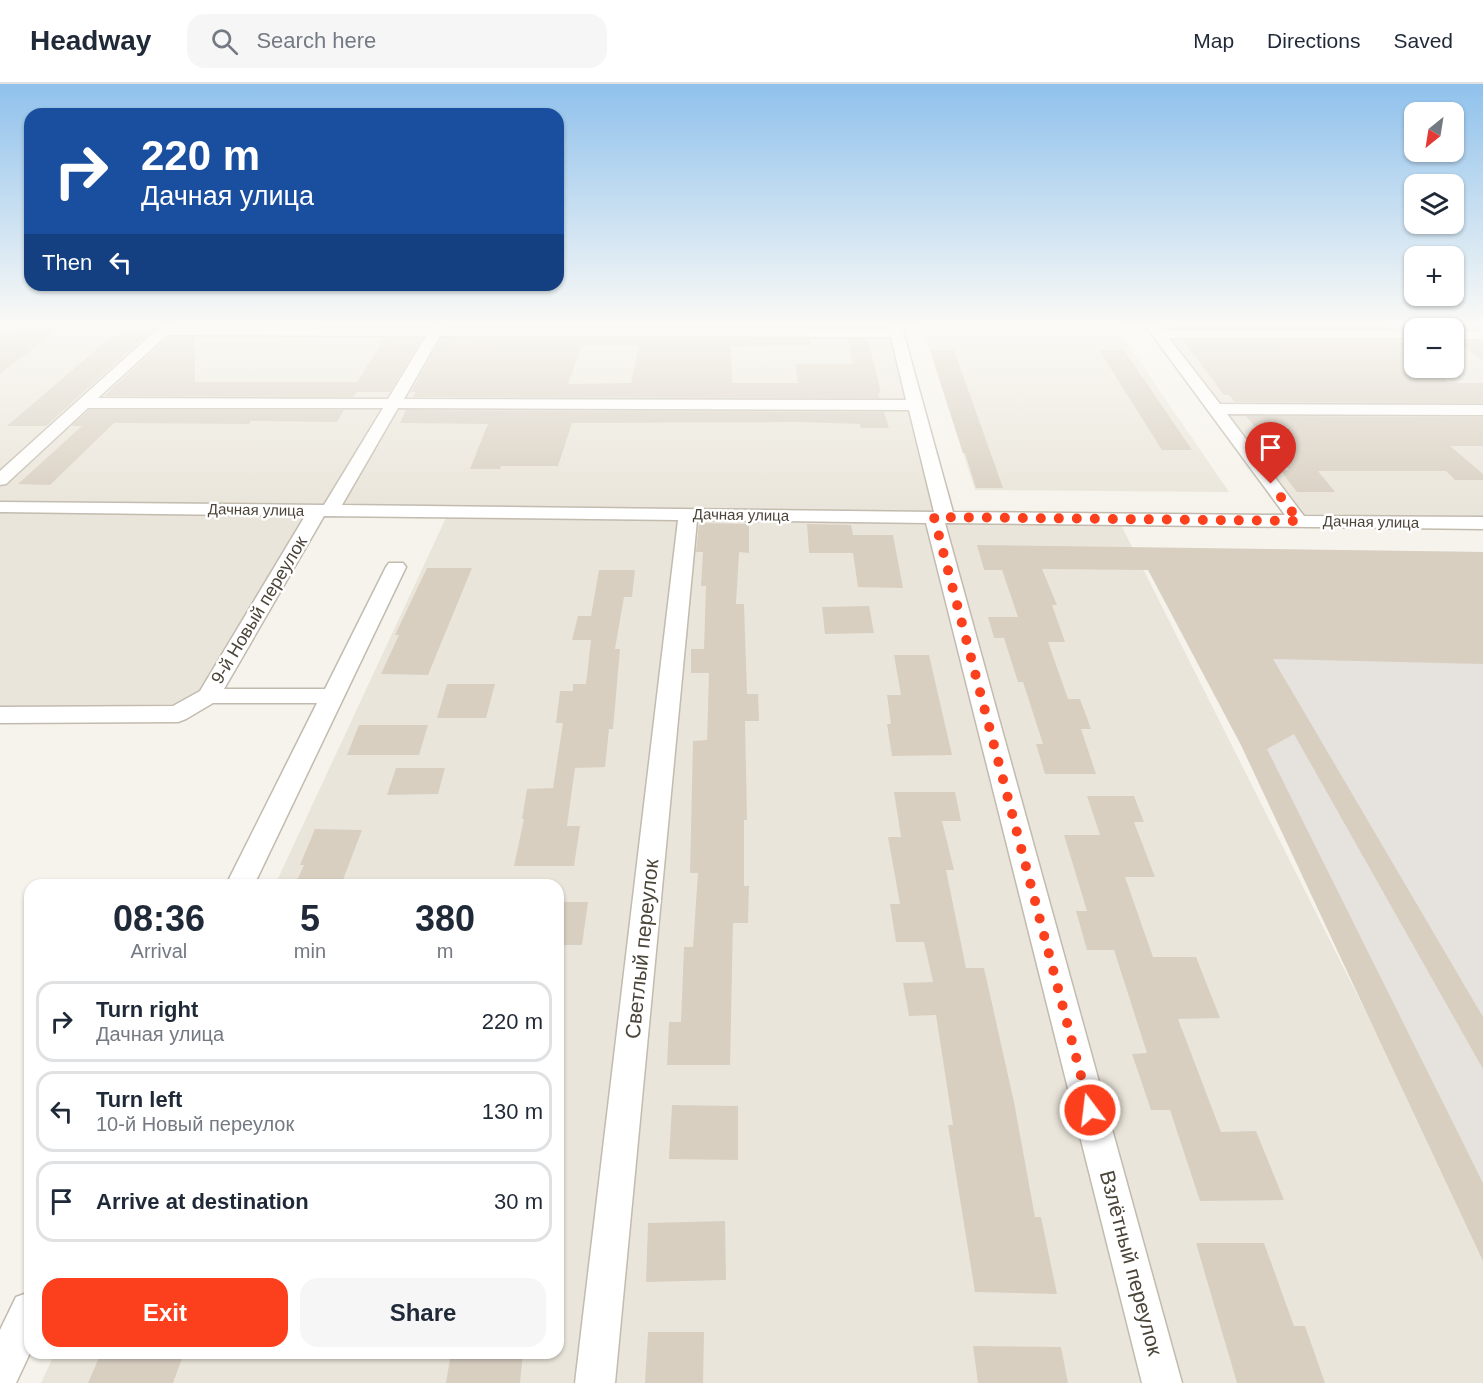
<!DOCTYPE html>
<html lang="en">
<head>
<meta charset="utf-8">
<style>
  body { margin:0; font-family:Arial,sans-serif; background:#f6f6f7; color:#1f2937; height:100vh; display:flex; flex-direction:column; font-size:22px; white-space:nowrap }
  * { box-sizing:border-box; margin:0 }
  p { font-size:20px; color:#747a83 }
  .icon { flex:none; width:33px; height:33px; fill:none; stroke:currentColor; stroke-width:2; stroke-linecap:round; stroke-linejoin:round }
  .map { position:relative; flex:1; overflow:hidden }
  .drawer { position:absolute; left:24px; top:795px; width:540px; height:480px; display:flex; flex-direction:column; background:#fff; border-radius:18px; box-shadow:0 2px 4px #0004 }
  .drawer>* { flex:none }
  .guide { position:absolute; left:24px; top:24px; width:540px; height:183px; border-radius:18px; box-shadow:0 2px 4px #0004; background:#1a4fa0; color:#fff; overflow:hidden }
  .needle { width:39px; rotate:210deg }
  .controls { position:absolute; left:1404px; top:18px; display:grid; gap:12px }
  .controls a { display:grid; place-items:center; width:60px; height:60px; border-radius:12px; background:#fff; box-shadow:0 2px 4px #0004; font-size:30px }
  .pin { position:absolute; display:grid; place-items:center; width:51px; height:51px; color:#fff; margin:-62px -26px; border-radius:50% 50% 50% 0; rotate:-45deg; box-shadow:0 0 6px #0007 }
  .pin .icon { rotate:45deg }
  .me { position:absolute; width:66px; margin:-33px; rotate:345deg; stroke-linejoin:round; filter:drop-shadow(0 0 4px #0008) }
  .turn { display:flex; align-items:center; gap:21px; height:126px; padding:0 18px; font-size:27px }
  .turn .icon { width:78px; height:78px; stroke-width:2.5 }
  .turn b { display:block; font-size:42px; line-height:51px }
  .then { display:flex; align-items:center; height:57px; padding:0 18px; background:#0003; gap:12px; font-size:22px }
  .eta { display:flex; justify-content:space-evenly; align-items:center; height:102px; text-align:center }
  .eta b { font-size:36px; font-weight:800; line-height:42px }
  .cta { display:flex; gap:12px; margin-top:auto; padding:12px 18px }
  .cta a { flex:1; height:69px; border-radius:18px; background:#fc3f1d; color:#fff; font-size:24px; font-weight:800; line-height:69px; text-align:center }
  .cta a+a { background:#f6f6f7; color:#1f2937 }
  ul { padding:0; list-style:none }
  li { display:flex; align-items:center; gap:18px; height:81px; margin:0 12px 9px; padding:0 6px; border:3px solid #e0e1e3; border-radius:18px }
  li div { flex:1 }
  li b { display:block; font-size:22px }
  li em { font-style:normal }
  header { display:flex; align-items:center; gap:36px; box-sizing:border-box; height:84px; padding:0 30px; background:#fff; border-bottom:2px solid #e0e1e3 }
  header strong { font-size:28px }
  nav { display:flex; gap:33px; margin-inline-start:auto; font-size:21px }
  .search { width:420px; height:54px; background:#f6f6f7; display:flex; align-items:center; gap:15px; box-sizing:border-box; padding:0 21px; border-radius:18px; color:#747a83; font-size:22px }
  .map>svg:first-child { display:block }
  .residential { fill:#eae5da; fill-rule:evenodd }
  .industrial { fill:#e6e2dd }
  .building { fill:#d8cfc1; fill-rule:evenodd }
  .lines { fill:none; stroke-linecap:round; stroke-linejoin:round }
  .street-casing { stroke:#c2bbae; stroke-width:3 }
  .street { fill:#fff; fill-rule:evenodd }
  .route { stroke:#fc3f1d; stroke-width:10; stroke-dasharray:0 18 }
  .labels { text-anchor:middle; stroke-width:5; stroke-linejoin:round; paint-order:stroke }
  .far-street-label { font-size:15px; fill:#4b4439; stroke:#fff }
  .street-label { font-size:18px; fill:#4b4439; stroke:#fff }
  .near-street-label { font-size:21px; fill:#4b4439; stroke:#fff }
</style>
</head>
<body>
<header>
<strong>Headway</strong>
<div class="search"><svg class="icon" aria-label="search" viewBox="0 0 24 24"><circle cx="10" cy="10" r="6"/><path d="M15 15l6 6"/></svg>Search here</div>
<nav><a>Map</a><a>Directions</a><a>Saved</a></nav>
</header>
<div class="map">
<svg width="1483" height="1299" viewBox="0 0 1483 1299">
  <rect width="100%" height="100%" fill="#f6f3ec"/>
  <g class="residential">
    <polygon points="0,240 171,240 0,396"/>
    <polygon points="174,240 891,240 941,432 1119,437 1483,1161 1483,1299 41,1299 55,1269 558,1269 558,801 275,801 451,423 0,417 0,401"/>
    <polygon points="921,240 1114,240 1229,408 975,406"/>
    <path d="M1160,240H1483V434L1305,431ZM1414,244H1454V284H1414Z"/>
    <polygon points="0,423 318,426 208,612 178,630 0,631"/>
  </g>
  <polygon class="industrial" points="1137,464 1483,468 1483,1177 1241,661"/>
  <g class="building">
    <polygon points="565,240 808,240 808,243 564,242"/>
    <polygon points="1171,240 1381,240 1385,244 1173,244"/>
    <polygon points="1435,240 1483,240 1483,245 1440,244"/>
    <polygon points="14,244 60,244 0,290 0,254"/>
    <polygon points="147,251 46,342 7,342 112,252"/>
    <polygon points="168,253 195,253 195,298 357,298 385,254 422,254 390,308 357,308 353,313 104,312"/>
    <path d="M441,254L810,255L811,261L731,262L732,299H798L796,280H853L848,255H868L881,309H878L879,314L413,313L416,308H411ZM582,261H639L631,299L568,300Z"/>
    <polygon points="1183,256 1399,256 1414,270 1414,284 1431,284 1449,299 1483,299 1483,319 1235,318 1229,311 1224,311"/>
    <polygon points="1457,257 1483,257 1483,277"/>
    <polygon points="930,266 954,266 1003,404 976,404 965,369 963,369"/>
    <polygon points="1099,266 1124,266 1192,366 1162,366"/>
    <polygon points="89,326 344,326 337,338 251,337 249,340 114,339 50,401 18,400 82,342 71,342"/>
    <polygon points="406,326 884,328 889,344 861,344 860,340 798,338 572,339 558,382 501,382 500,385 470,385 488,340 400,339"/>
    <polygon points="1246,332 1483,333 1483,362 1450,362 1483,390 1483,396 1455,396 1446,387 1318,387 1335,408 1297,408 1280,386 1289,386"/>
    <polygon points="699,439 749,440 749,469 739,468 736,520 744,520 747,610 758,610 759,637 745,637 747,736 744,736 744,802 749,802 748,839 733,839 730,981 667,981 669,938 681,938 684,863 693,863 698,789 690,789 693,657 707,656 709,589 691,589 691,565 704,565 706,502 701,502 703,468 696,468"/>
    <polygon points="807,440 851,441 853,451 893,451 903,504 858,503 853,469 809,469"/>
    <polygon points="977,461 1483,468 1483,580 1273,575 1483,933 1483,985 1294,650 1267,665 1483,1099 1483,1177 1241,661 1148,486 1042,485 1057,521 1052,521 1065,558 1048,558 1068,615 1080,615 1091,645 1081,645 1096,690 1045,690 1036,660 1043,660 1023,598 1018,598 1004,554 994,554 988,533 1018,533 1002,486 984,486"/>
    <polygon points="427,484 472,484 428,591 381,590 399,551 395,551"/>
    <polygon points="599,486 635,486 632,513 624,513 615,565 620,565 613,645 609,645 605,683 575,684 567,742 580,742 574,782 514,782 524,735 522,735 527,705 553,704 563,639 556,639 560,607 573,607 573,600 586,600 591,556 572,556 578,532 591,532"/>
    <polygon points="869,522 874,549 825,550 822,523"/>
    <polygon points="894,571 929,571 952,671 892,672 887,640 891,640 887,611 901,611"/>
    <polygon points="447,600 495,600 486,634 437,634"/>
    <polygon points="359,641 428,641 419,671 347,671"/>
    <polygon points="396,684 445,684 438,710 387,711"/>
    <polygon points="894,708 955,708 961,737 942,737 954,786 946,786 966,884 984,884 1014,1018 1035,1133 1041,1133 1057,1210 975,1208 948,1041 953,1041 936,931 909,932 903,899 933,898 924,858 896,858 890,820 900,820 888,753 901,753"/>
    <polygon points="1087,712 1134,712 1144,738 1134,738 1155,793 1125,793 1153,873 1196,873 1220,934 1178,935 1221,1048 1256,1047 1284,1116 1200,1117 1170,1026 1151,1026 1132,970 1147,969 1114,866 1087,866 1076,827 1087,827 1064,751 1100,751"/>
    <polygon points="315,745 362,746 341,801 295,801 304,781 300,781"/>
    <polygon points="558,818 588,818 582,861 558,861"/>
    <polygon points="672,1021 738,1022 738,1076 669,1075"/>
    <polygon points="725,1137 726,1196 646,1198 648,1139"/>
    <polygon points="1196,1159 1264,1159 1294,1242 1305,1242 1325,1299 1237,1299"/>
    <polygon points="648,1248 704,1248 703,1299 645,1299"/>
    <polygon points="973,1262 1061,1263 1068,1299 978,1299"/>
    <polygon points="101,1269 184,1269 173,1299 88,1299"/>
    <polygon points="451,1269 523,1269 520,1299 446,1299"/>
  </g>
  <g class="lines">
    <g class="street-casing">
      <g id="street">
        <path d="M163,240H178L176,243L431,244L433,240H447L445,244L888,245L887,240H901L953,428L1285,431L1148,245L1147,240H1159L1163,246H1414V254H1169L1220,320L1483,321V331L1227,330L1304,432L1483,433V445L945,439L1182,1299H1142L926,439L697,436L615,1299H575L678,436L324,432L224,605H325L386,483L389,479H403L406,483L254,801H226L317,619H213L186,635L178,638L0,639V623L173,622L200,607L305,432L0,428V418L324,421L383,324H88L6,400L0,401V387ZM167,251L426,252L388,315L98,314ZM440,252L891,253L906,316L404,315ZM398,324L909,326L934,428L342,421Z"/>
        <rect x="1454" y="247" width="29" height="8"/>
        <polygon points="30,1208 30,1269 16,1299 0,1299 0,1246 16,1213"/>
      </g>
    </g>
    <use href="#street" class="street"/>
  </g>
  <linearGradient id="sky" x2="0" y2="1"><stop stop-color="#8fc1ec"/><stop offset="0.57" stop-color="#fbfaf6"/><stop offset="1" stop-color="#fbfaf6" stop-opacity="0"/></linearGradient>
  <rect width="1483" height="422" fill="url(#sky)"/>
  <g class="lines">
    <polyline class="route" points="1090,1026 934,433 1299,437 1271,400"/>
  </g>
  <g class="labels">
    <g class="far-street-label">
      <text transform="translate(256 426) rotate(1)" y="5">Дачная улица</text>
      <text transform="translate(741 431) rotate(1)" y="5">Дачная улица</text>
      <text transform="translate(1371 438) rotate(1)" y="5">Дачная улица</text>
    </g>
    <g class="street-label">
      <text transform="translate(259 526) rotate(-59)" y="6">9-й Новый переулок</text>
    </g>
    <g class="near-street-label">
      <text transform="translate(642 865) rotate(-84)" y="7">Светлый переулок</text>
      <text transform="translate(1131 1179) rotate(75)" y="7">Взлётный переулок</text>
    </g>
  </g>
</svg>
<div class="controls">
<a><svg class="needle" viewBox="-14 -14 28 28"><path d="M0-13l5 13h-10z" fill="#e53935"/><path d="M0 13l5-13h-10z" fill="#747a83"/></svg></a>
<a><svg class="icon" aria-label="layers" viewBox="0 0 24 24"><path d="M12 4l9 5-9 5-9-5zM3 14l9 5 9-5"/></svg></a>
<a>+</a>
<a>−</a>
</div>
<div class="pin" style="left:1271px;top:400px;background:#d93025"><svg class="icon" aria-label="arrive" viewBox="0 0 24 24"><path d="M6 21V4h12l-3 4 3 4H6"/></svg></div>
<svg class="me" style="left:1090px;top:1026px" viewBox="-20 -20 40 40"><circle r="17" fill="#fc3f1d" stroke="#fff" stroke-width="3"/><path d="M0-11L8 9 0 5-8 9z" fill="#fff"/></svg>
<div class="guide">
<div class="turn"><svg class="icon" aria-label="right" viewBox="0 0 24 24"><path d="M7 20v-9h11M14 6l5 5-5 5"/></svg><div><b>220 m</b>Дачная улица</div></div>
<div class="then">Then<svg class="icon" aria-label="left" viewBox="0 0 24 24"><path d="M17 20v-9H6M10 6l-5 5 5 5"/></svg></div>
</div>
<section class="drawer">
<div class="eta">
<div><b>08:36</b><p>Arrival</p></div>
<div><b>5</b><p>min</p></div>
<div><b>380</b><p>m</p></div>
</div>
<ul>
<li><svg class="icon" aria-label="right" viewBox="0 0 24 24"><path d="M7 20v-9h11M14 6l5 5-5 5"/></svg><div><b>Turn right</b><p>Дачная улица</p></div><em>220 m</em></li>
<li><svg class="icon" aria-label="left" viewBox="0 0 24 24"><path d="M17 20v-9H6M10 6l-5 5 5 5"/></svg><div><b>Turn left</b><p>10-й Новый переулок</p></div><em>130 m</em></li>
<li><svg class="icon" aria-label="arrive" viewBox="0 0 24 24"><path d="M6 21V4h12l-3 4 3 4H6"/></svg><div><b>Arrive at destination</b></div><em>30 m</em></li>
</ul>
<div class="cta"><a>Exit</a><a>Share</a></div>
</section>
</div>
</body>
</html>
